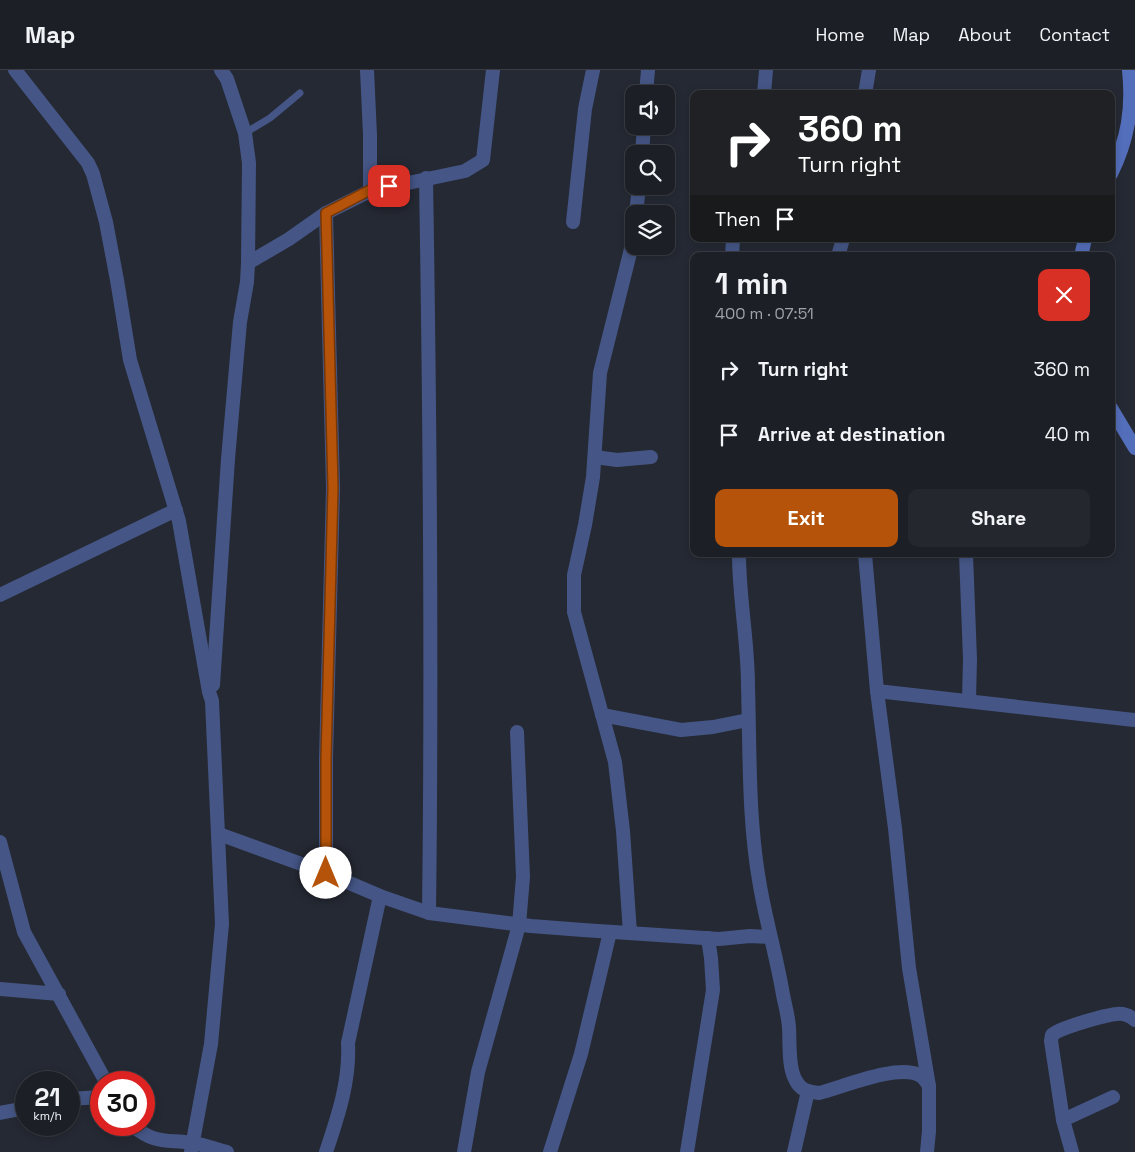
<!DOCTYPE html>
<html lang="en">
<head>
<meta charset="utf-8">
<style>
  body { margin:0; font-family:"Space Grotesk",sans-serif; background:#25272e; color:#f1f3f6; height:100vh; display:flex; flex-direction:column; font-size:19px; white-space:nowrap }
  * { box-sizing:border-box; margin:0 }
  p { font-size:16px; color:#a0a2a7 }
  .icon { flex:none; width:28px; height:28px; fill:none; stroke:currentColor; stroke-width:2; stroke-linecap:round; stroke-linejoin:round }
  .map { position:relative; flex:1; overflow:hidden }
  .drawer { position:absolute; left:690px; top:182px; width:425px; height:305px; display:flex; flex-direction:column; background:#1c1f26; border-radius:10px; box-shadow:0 2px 8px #0003,0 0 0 1px #3a3d43 }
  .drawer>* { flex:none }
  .hud { position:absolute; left:690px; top:20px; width:425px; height:152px; border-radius:10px; box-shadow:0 2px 8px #0003,0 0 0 1px #3a3d43; background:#202124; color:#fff; overflow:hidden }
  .fabs { position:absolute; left:625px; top:15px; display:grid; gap:10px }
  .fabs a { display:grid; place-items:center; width:50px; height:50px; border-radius:10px; background:#1c1f26; box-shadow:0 2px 8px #0003,0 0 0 1px #3a3d43; font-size:25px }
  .speed { position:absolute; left:15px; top:1001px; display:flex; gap:10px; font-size:25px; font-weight:700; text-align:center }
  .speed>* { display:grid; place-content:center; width:65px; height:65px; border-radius:50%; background:#1c1f26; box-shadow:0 2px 8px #0003,0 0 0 1px #3a3d43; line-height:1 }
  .speed small { font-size:12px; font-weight:400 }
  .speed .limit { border:8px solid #d22; background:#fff; color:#111 }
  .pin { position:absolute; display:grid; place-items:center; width:42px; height:42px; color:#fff; margin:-21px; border-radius:10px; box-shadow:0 2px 8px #0006 }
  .me { position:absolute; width:55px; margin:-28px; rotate:0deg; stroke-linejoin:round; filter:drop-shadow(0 0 4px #0008) }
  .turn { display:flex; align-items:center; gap:18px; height:105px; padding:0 25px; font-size:22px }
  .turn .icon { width:65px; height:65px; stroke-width:2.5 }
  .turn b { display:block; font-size:35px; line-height:42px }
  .then { display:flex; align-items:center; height:48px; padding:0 25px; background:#0003; gap:10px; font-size:19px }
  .round { display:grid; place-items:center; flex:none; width:52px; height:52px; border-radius:10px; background:#25272e }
  .summary { display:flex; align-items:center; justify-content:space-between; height:85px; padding:0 25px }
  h1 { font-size:30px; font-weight:800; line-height:38px }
  .primary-button { display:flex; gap:10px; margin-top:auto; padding:10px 25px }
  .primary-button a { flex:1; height:58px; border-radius:10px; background:#b45309; color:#fff; font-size:20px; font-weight:800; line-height:58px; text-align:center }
  .primary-button a+a { background:#25272e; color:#f1f3f6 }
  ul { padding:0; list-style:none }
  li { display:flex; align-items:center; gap:15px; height:65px; padding:0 25px }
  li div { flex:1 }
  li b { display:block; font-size:19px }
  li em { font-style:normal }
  header { display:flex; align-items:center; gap:30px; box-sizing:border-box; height:70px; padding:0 25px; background:#1c1f26; border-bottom:1px solid #3a3d43 }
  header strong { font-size:24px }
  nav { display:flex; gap:28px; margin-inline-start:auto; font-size:18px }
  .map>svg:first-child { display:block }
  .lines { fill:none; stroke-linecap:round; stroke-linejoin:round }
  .service { stroke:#455686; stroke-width:7 }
  .minor { stroke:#455686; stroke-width:14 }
  .secondary { stroke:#536eba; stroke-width:14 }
  .route-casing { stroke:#753606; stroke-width:12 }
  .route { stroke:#b45309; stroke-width:9 }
</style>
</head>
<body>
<header>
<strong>Map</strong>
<nav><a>Home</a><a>Map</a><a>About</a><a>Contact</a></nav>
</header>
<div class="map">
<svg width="1135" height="1082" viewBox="0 0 1135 1082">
  <rect width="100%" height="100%" fill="#252933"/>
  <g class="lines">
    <polyline class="service" points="245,63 270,48 300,23"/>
    <g class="minor">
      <polyline points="15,0 88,93 93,104 106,152 117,210 130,290 179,451 209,622 212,631 222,854 211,974 191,1082"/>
      <polyline points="221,0 227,9 245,63 249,93 248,193"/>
      <polyline points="367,0 370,65 370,121"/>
      <polyline points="646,24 648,0"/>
      <polyline points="764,24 766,0"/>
      <polyline points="865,24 869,0"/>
      <polyline points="642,84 644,56"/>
      <path d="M426,108C430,353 432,598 429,843"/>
      <polyline points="636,144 639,116"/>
      <polyline points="573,152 585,39 593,0"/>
      <polyline points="732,186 733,169"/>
      <polyline points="838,186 843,169"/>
      <polyline points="595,387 617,390 651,387"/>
      <path d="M739,484C739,528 748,572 748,616C750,683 748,750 760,816C766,851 776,885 782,919C784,932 788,944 789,957C790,972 788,996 795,1009C800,1020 808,1022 819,1023C843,1017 897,994 919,1005C924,1007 926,1011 929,1016"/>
      <polyline points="865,484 877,621 895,758 909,898 929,1016 929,1061 927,1082"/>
      <polyline points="966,484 970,589 969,630"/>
      <polyline points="0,525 176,440"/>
      <polyline points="213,615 228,389 240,252 247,212 248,193 289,169 326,143 370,121 465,101 483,90 493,0"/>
      <polyline points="877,621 1134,650"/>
      <polyline points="602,645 681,660 713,657 748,650"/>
      <polyline points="219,764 326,803 380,826 429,843 531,856 583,860 719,869 750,866 770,867"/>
      <polyline points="0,772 24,862 106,1012"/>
      <polyline points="326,803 326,689 333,418 326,143"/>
      <polyline points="630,863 623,761 615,692 574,542 574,505 585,455 593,407 600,303 634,167"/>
      <polyline points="0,919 59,924"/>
      <polyline points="69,1029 101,1027"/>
      <polyline points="0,1043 26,1038"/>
      <polyline points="1063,1050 1113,1027"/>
      <path d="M131,1055C157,1075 164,1069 193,1073C204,1075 216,1079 227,1082"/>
      <path d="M326,1082C338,1046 350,1011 348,973L380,826"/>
      <polyline points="464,1082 478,1002 519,855 523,807 517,662"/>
      <polyline points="550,1082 581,984 610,862"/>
      <polyline points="687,1082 713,920 711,888 708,868"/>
      <polyline points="794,1082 808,1021"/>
      <path d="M1072,1082L1063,1050L1051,971L1052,965C1059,958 1105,945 1117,944C1124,943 1130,946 1135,950"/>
    </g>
    <g class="secondary">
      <path d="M1111,104C1128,69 1133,39 1129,0"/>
      <polyline points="1081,186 1085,169"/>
      <polyline points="1111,338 1135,378"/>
    </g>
  </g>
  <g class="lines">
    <g class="route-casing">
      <polyline id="route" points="326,803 326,689 333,418 326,143 370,120 389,116"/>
    </g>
    <use href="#route" class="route"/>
  </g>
</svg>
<div class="fabs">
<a><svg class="icon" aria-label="sound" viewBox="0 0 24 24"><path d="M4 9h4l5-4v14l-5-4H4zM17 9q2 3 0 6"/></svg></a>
<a><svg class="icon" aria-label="search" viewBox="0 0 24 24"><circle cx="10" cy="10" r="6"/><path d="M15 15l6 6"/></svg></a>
<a><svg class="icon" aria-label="layers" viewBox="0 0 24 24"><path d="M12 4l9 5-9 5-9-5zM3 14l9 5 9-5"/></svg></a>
</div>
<div class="speed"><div>21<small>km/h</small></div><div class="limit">30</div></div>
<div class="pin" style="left:389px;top:116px;background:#d93025"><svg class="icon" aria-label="arrive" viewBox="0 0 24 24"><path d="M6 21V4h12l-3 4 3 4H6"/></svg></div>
<svg class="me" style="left:326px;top:803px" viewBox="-20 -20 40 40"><circle r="19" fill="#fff"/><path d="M0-13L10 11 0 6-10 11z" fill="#b45309"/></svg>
<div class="hud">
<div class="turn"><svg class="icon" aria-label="right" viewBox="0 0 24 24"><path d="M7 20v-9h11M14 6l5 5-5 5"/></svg><div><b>360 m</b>Turn right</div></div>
<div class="then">Then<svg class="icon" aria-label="arrive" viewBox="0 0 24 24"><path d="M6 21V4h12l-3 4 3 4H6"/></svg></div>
</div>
<section class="drawer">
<div class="summary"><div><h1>1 min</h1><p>400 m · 07:51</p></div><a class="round" style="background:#d93025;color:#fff"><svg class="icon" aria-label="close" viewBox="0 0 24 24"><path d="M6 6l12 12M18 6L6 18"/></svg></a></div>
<ul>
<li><svg class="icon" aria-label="right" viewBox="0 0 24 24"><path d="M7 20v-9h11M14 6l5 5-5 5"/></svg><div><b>Turn right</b></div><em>360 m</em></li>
<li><svg class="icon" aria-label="arrive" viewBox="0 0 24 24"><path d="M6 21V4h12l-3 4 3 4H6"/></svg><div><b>Arrive at destination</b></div><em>40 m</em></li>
</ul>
<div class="primary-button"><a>Exit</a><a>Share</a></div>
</section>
</div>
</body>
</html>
